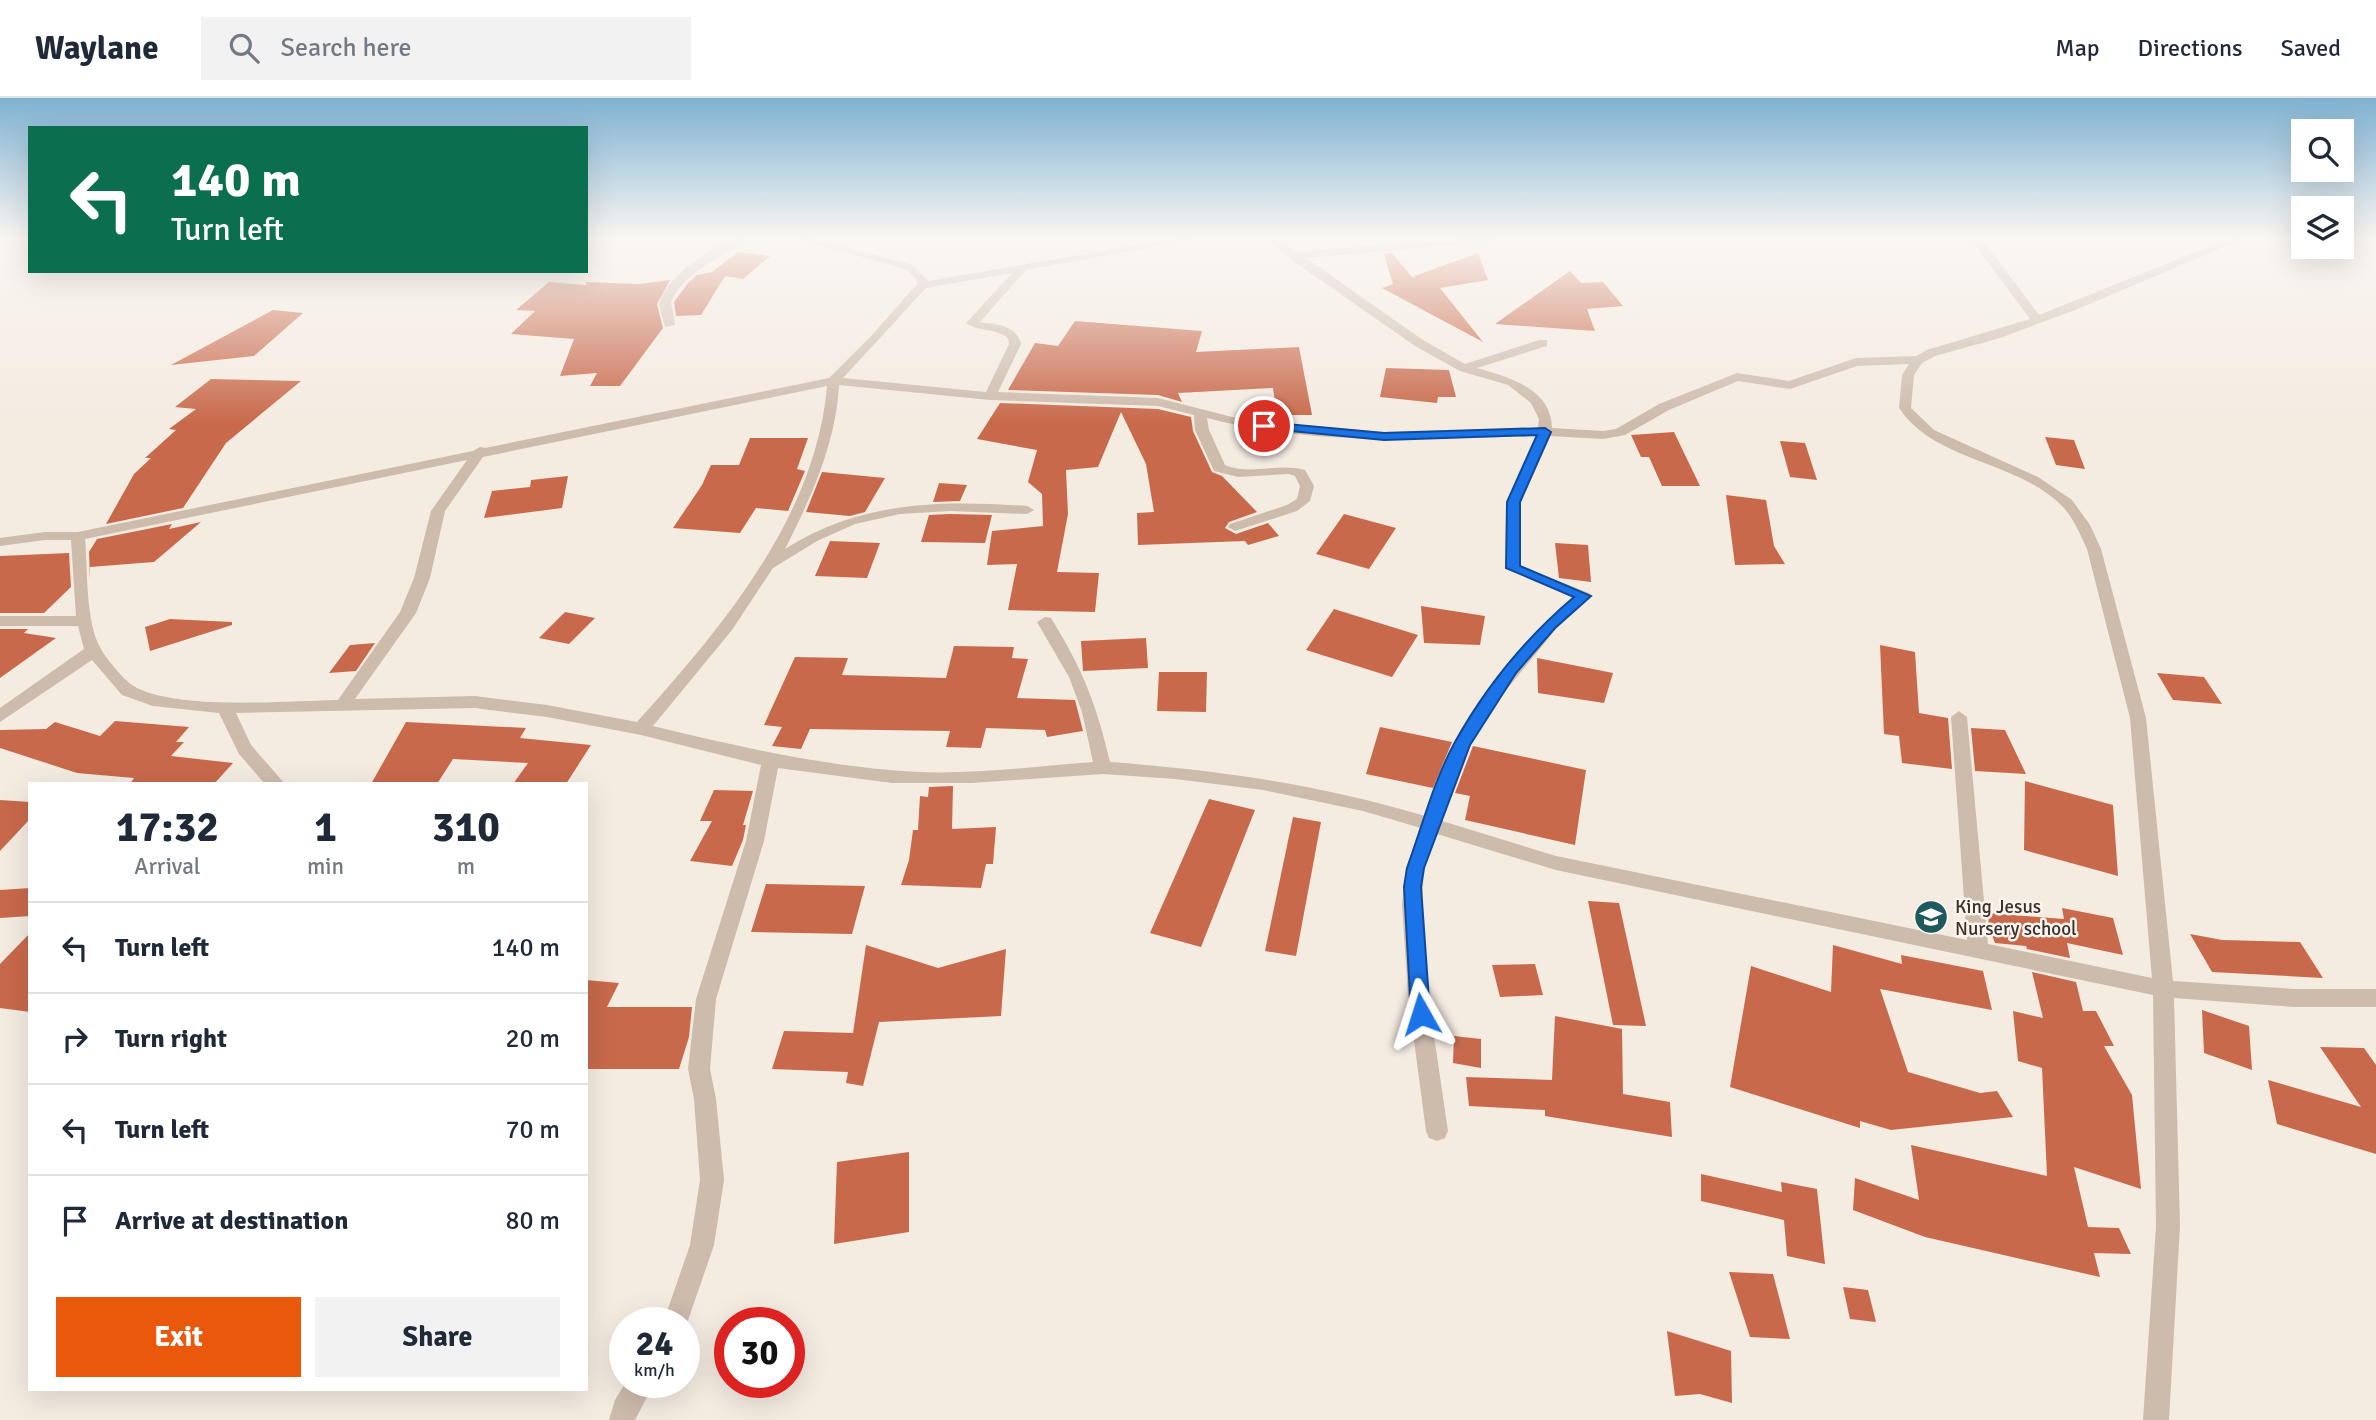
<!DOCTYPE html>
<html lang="en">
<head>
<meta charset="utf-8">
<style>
  body { margin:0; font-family:Signika,sans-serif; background:#f2f2f3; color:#1f2937; height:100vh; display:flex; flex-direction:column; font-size:26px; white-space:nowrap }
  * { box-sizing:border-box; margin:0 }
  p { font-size:23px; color:#747a83 }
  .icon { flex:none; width:38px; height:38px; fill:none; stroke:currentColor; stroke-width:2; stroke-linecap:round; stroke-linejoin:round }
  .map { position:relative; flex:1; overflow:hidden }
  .sheet { position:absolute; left:28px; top:684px; width:560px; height:609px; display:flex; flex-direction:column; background:#fff; border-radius:0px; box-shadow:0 7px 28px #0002 }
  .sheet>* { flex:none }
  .hud { position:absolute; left:28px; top:28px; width:560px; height:147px; border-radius:0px; box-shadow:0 7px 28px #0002; background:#0b6e4f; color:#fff; overflow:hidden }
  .buttons { position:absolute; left:2291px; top:21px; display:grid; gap:14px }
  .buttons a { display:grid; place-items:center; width:63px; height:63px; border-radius:0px; background:#fff; box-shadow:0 7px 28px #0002; font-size:35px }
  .speed { position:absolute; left:609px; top:1209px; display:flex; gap:14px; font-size:35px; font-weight:700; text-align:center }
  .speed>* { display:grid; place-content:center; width:91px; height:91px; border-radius:50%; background:#fff; box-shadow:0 7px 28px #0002; line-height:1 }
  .speed small { font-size:18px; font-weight:400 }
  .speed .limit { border:10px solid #d22; background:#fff; color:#111 }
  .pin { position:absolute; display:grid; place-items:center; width:60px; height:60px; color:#fff; margin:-30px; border:4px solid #fff; border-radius:50%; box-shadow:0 2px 7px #0007 }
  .me { position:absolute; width:77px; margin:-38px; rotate:354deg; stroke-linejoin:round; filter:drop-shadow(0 0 5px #0008) }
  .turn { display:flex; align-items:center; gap:24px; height:147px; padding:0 28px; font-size:32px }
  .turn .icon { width:91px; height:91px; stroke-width:2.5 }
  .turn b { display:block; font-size:49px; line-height:60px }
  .eta { display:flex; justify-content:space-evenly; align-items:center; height:119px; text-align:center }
  .eta b { font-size:42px; font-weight:700; line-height:49px }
  .button { display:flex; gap:14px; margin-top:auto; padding:14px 28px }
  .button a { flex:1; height:80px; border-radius:0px; background:#ea580c; color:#fff; font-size:28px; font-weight:700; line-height:80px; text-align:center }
  .button a+a { background:#f2f2f3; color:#1f2937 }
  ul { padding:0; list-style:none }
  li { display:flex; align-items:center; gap:21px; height:91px; padding:0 28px; border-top:2px solid #e0e1e3 }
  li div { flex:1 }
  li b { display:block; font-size:26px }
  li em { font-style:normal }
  header { display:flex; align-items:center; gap:42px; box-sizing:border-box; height:98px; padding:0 35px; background:#fff; border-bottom:2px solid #e0e1e3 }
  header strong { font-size:33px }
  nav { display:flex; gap:38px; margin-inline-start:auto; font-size:24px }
  .search { width:490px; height:63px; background:#f2f2f3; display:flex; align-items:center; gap:18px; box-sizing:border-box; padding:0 24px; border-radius:0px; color:#747a83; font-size:26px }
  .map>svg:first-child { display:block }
  .building { fill:#c8694b }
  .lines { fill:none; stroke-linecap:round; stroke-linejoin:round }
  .street { fill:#cdbbac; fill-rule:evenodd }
  .route { fill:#1a73e8; stroke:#114b97; stroke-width:2 }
  .labels { text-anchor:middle; stroke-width:5; stroke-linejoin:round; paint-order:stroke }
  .poi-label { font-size:19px; fill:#3b302b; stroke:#fbf5ee; text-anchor:start }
</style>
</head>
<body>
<header>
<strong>Waylane</strong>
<div class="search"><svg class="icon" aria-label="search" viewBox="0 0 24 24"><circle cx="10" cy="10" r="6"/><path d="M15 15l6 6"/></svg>Search here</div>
<nav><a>Map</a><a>Directions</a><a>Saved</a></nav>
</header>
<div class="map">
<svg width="2376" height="1322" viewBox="0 0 2376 1322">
  <rect width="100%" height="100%" fill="#f4ebe1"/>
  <g class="building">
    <polygon points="738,154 770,158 743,181 725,178 701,217 676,218 674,204 688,185 697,177 712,174"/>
    <polygon points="1392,155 1412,179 1478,155 1488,182 1440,190 1483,244 1382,190 1393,186 1384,156"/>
    <polygon points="1570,173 1581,185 1603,184 1623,208 1587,211 1595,233 1495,226"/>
    <polygon points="670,182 657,206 663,230 620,288 590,288 597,275 560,278 574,241 511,236 535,213 516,212 549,184 586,187 586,184 639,186"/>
    <polygon points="273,212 303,215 254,258 171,267"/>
    <polygon points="1075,223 1202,233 1196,254 1299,249 1312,317 1277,317 1273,290 1178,295 1182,304 1158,297 1008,292 1035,245 1058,248"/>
    <polygon points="1386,270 1449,272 1456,299 1438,299 1437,305 1380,299"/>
    <polygon points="211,281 301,283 226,345 183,410 106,426 134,376 151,360 145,360 176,332 169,331 196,311 175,309"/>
    <polygon points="1000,305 1158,311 1191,319 1193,333 1212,374 1222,378 1257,414 1229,424 1225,430 1236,436 1268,425 1279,438 1248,447 1245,443 1138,447 1137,415 1154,414 1146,366 1121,314 1098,369 1066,372 1068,416 1057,474 1099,475 1095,514 1008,512 1017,466 987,467 992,433 1043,428 1042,396 1028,384 1037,352 977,341"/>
    <polygon points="1674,334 1700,388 1662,388 1649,359 1641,359 1631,337"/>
    <polygon points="2045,339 2074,342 2085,371 2056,367"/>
    <polygon points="750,340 808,340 797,371 805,373 788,413 756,410 740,435 673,430 702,387 711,367 739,367"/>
    <polygon points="1780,343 1805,345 1817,382 1790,379"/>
    <polygon points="822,374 885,380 865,414 850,418 806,414"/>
    <polygon points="568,378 562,410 484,420 492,393 530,389 531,382"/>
    <polygon points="939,385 967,387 960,403 933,404"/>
    <polygon points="1726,397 1766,402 1774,448 1785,466 1735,467"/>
    <polygon points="950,416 992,417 985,445 921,444 929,417"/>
    <polygon points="1344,416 1396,430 1369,471 1316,456"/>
    <polygon points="201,424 154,464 90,469 90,481 89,454 97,441 172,426 169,431"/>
    <polygon points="830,443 880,445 867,480 815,478"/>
    <polygon points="1555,445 1588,447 1591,484 1559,480"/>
    <polygon points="69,455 71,489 44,515 0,515 0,458"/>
    <polygon points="1421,508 1485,518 1480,547 1424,545"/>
    <polygon points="1334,511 1418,537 1392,579 1306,552"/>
    <polygon points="565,514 595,520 569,546 539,540"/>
    <polygon points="170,521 232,524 232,527 150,553 145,529"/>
    <polygon points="0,531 28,531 24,535 56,540 0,580"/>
    <polygon points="1146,540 1148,570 1083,573 1081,543"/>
    <polygon points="375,545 356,573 329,575 350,547"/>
    <polygon points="1880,547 1915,554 1919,615 1948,620 1952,671 1902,665 1899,638 1884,636"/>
    <polygon points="954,548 1014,549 1012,560 1028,561 1017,600 1075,602 1083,633 1047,639 1045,632 986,630 981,650 946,649 950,633 810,631 801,651 772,648 782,629 764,627 795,559 848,560 842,577 946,580"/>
    <polygon points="1537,560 1613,575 1604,605 1538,595"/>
    <polygon points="1159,574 1207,574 1206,614 1157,613"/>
    <polygon points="2157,575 2204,579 2222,606 2173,602"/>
    <polygon points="115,623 189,629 176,644 184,644 171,658 233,665 214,686 130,686 134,680 77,675 0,650 0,632 46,631 55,624 100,638"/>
    <polygon points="406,624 526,630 520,640 591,647 566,686 513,686 528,665 453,661 437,686 371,686"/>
    <polygon points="1380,629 1452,644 1433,690 1366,676"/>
    <polygon points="1971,630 2005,632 2026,676 1975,673"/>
    <polygon points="1473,648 1586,672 1575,747 1465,722 1470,698 1455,695"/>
    <polygon points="2025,683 2113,707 2118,778 2024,752"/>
    <polygon points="953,688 952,731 996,729 993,766 986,766 981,790 901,787 909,762 913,732 918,732 920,698 928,699 929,689"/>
    <polygon points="714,692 753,693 743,727 746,727 743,742 732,768 690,763 712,723 700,723"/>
    <polygon points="1209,701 1255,712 1201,849 1150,835"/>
    <polygon points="0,702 30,704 30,721 0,753"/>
    <polygon points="1293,719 1321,724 1296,858 1265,853"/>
    <polygon points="766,786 865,788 852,836 751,834"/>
    <polygon points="30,790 30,818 0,820 0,792"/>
    <polygon points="1588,803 1619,805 1646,928 1613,927"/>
    <polygon points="2062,810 2113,820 2123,857 2067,845 2070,860 2027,851 2026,848 1995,845 1989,830 1988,815 2064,821"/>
    <polygon points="30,835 30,914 0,910 0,866"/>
    <polygon points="2190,836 2222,842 2300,844 2323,880 2212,874"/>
    <polygon points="866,847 938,870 1006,851 1001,918 879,924 863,988 846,985 848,974 772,971 784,933 853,935"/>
    <polygon points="1833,847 1902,866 1901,857 1983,873 1992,912 1880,891 1908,974 1980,995 1997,993 2013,1019 1891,1032 1860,1023 1860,1030 1730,989 1751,868 1831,894"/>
    <polygon points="1535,866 1543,897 1500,899 1492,867"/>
    <polygon points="2032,874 2076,884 2083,913 2096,913 2114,948 2104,948 2132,997 2141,1091 2074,1069 2088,1129 2119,1130 2131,1156 2094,1155 2100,1179 1925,1139 1853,1112 1855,1080 1919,1102 1911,1047 2047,1078 2042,970 2018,963 2013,913 2043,920"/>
    <polygon points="586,882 619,885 607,909 692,909 689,939 679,971 586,971"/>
    <polygon points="2202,912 2249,928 2252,972 2204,955"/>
    <polygon points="1555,918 1622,931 1623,996 1670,1004 1672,1039 1545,1018 1545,1012 1469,1008 1466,979 1552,982"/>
    <polygon points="1454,938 1481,941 1481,970 1453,965"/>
    <polygon points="2320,949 2364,950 2376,967 2376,1056 2277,1026 2268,982 2361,1009"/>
    <polygon points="909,1054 909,1134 834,1146 837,1064"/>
    <polygon points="1701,1076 1782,1094 1781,1084 1817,1091 1825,1166 1787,1158 1784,1122 1701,1103"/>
    <polygon points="1729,1174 1773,1176 1790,1241 1750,1239"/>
    <polygon points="1843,1189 1868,1192 1876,1224 1850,1221"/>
    <polygon points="1667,1233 1731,1253 1732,1305 1700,1296 1675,1298"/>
  </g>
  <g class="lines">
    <g class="street">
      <path d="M734,140H748C722,161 686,171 671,204L675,227L665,229L659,207C666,177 708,153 734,140Z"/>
      <path d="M793,140H811L913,167L928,183L1177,140H1201L1026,172L980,224C996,227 1016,226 1021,246L998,294L1158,300L1244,322L1384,334L1538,330L1539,321L1531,305L1508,287L1460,273L1415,248L1289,160L1265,140H1277L1297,154L1460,140H1502L1497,143L1306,160L1423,242L1465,266L1539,242H1547V248L1477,270C1508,279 1551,290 1552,330L1603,333L1616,331L1659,306L1737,275L1789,283L1856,260L1916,258L1927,252L2030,221L1970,140H1981L2039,217L2231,140H2246L2075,212L2000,240L1935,258L1922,265L1914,277L1911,310L1934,332L2038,379L2072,402L2090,427L2101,451L2146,620L2173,883L2294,891H2376V909H2294L2174,900L2180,1128L2169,1322H2143L2156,1128L2153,897L1556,772L1437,736L1424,770L1422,807L1428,897L1448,1033L1445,1040L1437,1043L1429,1040L1426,1033L1408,897L1402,807L1406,770L1421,730L1363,713L1263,692L1175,681L1103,676L972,685H892L778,670L764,743L716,901L710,971L716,1001L724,1082L714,1147L684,1234V1225H663L690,1147L700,1082L694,1001L688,971L696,901L746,743L761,667L641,637L547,619L475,610L236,615L251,647L285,686H265L239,656L219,615L153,608L122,597L92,562L0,624V610L84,551L78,528H0V518H76L71,442H45L0,448V440L45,434H78L473,353L480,349L485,350L829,280L872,237L917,186V182L905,171ZM1012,175L966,225C978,234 996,230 1008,240L1009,246L986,294L843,280L926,190ZM1909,266L1902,277L1899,310C1936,365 2018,362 2063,409C2074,421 2080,436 2087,451L2130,620L2152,880L1988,846L1967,619L1959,613L1951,619L1967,842L1556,758L1442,723L1471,646L1489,613L1556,531L1592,498L1589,495L1520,468L1521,404L1550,338L1603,341L1625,337L1669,312L1738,283L1790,291L1857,268ZM839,287L990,302L1158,308L1194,317L1195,332L1214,373L1238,379L1289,376L1295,378L1300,388L1297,401L1287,407L1230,426L1228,429L1235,433L1297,413L1310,403L1314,388L1305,372C1278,364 1250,378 1225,367L1209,332L1207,320C1314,348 1427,341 1537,338L1507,404L1506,470L1573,499C1527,538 1484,590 1455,643C1442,666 1435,694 1425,718C1322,687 1218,672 1110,664C1096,605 1083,572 1051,520L1045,519L1037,524L1069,579L1082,614L1093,664C1026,669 957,679 890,672C809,665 732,647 653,628L732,532L773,470L817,443L855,426L900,416L950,413L1027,416L1034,412L1027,408C941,402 860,403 785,451C811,400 836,345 839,287ZM827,288C816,419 721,531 637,624L547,607L475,598L355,601L416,515L430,480L445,413L483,359ZM467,362L431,413L414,480L400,514L338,602C286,603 181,612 137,590C126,585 107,562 101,551C85,524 88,472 85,441Z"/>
      <polygon points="626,1284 655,1284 635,1322 609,1322 615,1302"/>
    </g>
  </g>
  <linearGradient id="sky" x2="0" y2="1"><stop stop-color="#7eb2d2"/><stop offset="0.43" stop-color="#faf6f2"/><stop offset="1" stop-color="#faf6f2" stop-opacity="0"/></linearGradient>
  <rect width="2376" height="325" fill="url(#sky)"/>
  <path class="route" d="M1264,324L1384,335L1545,330L1551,334L1520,404V468L1591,498L1555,530L1516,575L1470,647L1424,770L1421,789L1430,916L1427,922H1414L1411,916L1404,789L1407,770C1422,729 1434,682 1455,644C1485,590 1527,539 1574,499L1506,470L1507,404L1537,337L1384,342L1260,330V325Z"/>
  <defs>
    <g id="school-disc" transform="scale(1.75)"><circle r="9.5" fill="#1f5a5e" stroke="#fbf5ee"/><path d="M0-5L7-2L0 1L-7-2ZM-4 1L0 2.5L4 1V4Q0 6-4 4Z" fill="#fff"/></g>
  </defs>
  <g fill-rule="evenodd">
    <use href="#school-disc" x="1931" y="819"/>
  </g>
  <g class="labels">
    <g class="poi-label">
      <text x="1955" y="815">King Jesus<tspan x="1955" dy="22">Nursery school</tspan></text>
    </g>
  </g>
</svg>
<div class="buttons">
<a><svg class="icon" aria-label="search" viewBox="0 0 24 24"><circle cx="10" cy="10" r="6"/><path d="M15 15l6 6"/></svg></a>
<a><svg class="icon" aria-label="layers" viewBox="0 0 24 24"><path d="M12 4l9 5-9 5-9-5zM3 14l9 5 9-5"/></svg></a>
</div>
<div class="speed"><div>24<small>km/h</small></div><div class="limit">30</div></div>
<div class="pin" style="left:1264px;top:328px;background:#d93025"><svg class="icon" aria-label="arrive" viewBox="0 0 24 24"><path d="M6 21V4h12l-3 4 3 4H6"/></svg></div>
<svg class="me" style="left:1421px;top:916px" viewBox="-20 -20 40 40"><path d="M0-17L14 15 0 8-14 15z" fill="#1a73e8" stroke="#fff" stroke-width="4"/></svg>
<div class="hud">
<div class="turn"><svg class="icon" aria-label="left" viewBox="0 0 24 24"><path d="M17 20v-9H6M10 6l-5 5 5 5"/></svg><div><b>140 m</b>Turn left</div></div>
</div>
<section class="sheet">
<div class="eta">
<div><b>17:32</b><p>Arrival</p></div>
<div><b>1</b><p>min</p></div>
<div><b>310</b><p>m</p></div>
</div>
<ul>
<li><svg class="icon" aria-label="left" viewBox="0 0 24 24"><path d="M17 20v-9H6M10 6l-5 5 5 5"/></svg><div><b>Turn left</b></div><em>140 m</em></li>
<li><svg class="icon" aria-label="right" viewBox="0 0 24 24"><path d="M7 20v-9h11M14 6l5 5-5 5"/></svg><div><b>Turn right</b></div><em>20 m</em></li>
<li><svg class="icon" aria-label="left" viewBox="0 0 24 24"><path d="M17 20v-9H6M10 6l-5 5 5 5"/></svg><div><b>Turn left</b></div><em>70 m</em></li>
<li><svg class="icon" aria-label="arrive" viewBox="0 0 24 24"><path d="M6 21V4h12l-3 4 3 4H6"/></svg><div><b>Arrive at destination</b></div><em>80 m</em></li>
</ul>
<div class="button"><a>Exit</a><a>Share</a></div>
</section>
</div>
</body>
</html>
